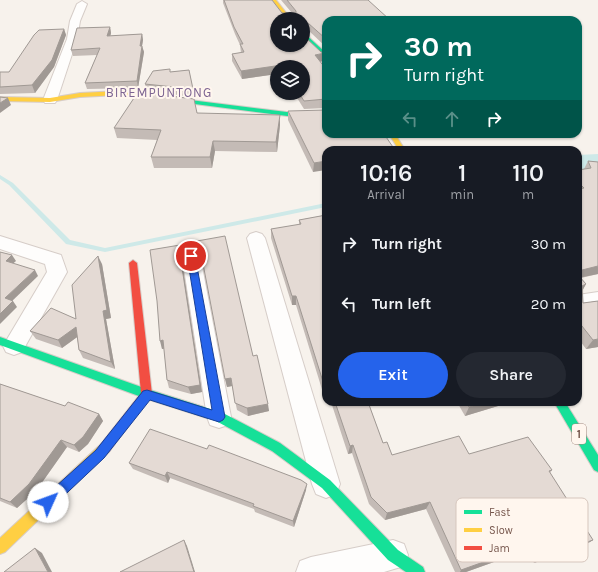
<!DOCTYPE html>
<html lang="en">
<head>
<meta charset="utf-8">
<style>
  body { margin:0; font-family:Karla,sans-serif; background:#242831; color:#f1f3f6; height:100vh; display:flex; flex-direction:column; font-size:15px; white-space:nowrap }
  * { box-sizing:border-box; margin:0 }
  p { font-size:13px; color:#9ea1a6 }
  .icon { flex:none; width:22px; height:22px; fill:none; stroke:currentColor; stroke-width:2; stroke-linecap:round; stroke-linejoin:round }
  .map { position:relative; flex:1; overflow:hidden }
  .panel { position:absolute; left:322px; top:146px; width:260px; height:260px; display:flex; flex-direction:column; background:#171b24; border-radius:12px; box-shadow:0 1px 3px #0004 }
  .panel>* { flex:none }
  .guide { position:absolute; left:322px; top:16px; width:260px; height:122px; border-radius:12px; box-shadow:0 1px 3px #0004; background:#00695c; color:#fff; overflow:hidden }
  .tools { position:absolute; left:270px; top:12px; display:grid; gap:8px }
  .tools a { display:grid; place-items:center; width:40px; height:40px; border-radius:50%; background:#171b24; box-shadow:0 1px 3px #0004; font-size:20px }
  .pin { position:absolute; display:grid; place-items:center; width:34px; height:34px; color:#fff; margin:-17px; border:2px solid #fff; border-radius:50%; box-shadow:0 1px 4px #0007 }
  .me { position:absolute; width:44px; margin:-22px; rotate:47deg; stroke-linejoin:round; filter:drop-shadow(0 0 3px #0008) }
  .turn { display:flex; align-items:center; gap:14px; height:84px; padding:0 16px; font-size:18px }
  .turn .icon { width:52px; height:52px; stroke-width:2.5 }
  .turn b { display:block; font-size:28px; line-height:34px }
  .lanes { display:flex; align-items:center; height:38px; padding:0 16px; background:#0003; justify-content:center; gap:20px; direction:ltr }
  .lanes .off { opacity:.35 }
  .eta { display:flex; justify-content:space-evenly; align-items:center; height:68px; text-align:center }
  .eta b { font-size:24px; font-weight:600; line-height:28px }
  .button { display:flex; gap:8px; margin-top:auto; padding:8px 16px }
  .button a { flex:1; height:46px; border-radius:24px; background:#2563eb; color:#fff; font-size:16px; font-weight:600; line-height:46px; text-align:center }
  .button a+a { background:#242831; color:#f1f3f6 }
  ul { padding:0; list-style:none }
  li { display:flex; align-items:center; gap:12px; height:60px; padding:0 16px }
  li div { flex:1 }
  li b { display:block; font-size:15px }
  li em { font-style:normal }
  .map>svg:first-child { display:block }
  .lines { fill:none; stroke-linecap:round; stroke-linejoin:round }
  .stream { fill:#cee9e8; fill-rule:evenodd }
  .river { fill:#cee9e8; fill-rule:evenodd }
  .street-casing { stroke:#d6cdc8; stroke-width:2 }
  .fast-casing { stroke:#d7cdc8; stroke-width:2 }
  .slow-casing { stroke:#d7cdc8; stroke-width:2 }
  .jam-casing { stroke:#d7cdc8; stroke-width:2 }
  .street { fill:#fefdfc; fill-rule:evenodd }
  .fast { fill:#16e098; fill-rule:evenodd }
  .slow { fill:#ffcf43; fill-rule:evenodd }
  .jam { fill:#f24e42; fill-rule:evenodd }
  .wall { fill:#c4bbb6 }
  .shaded-wall { fill:#a09994 }
  .building { fill:#e4dad4; stroke:#a09994 }
  .route { fill:#2563eb; stroke:#184099 }
  .labels { text-anchor:middle; stroke-width:4; stroke-linejoin:round; paint-order:stroke }
  .shield { fill:#fff6ee; stroke:#9f867d; stroke-width:1 }
  .shield-label { font-size:12px; font-weight:bold; fill:#76564c }
  .far-quarter-label { font-size:13px; letter-spacing:1px; fill:#7d6492; stroke:#fff6ee }
  .key { fill:#fff6ee; stroke:#d6c6bd; stroke-width:1 }
  .key-label { font-size:11px; fill:#76564c }
</style>
</head>
<body>
<div class="map">
<svg width="598" height="572" viewBox="0 0 598 572">
  <rect width="100%" height="100%" fill="#f7f2ec"/>
  <g class="lines">
    <polygon class="stream" points="0,175 13,183 70,240 105,248 326,203 326,207 105,252 66,244 9,185 0,179"/>
    <polygon class="river" points="598,154 598,174 578,175 578,155"/>
    <g class="street-casing">
      <g id="street">
        <polygon points="82,1 87,4 80,21 77,39 57,100 55,103 45,103 43,100 67,39 70,21 77,4"/>
        <polygon points="256,232 262,234 265,238 340,484 336,494 326,498 316,494 312,484 247,238 250,234"/>
        <polygon points="0,236 61,255 67,272 22,352 14,355 6,352 3,346 47,272 45,264 0,249"/>
        <polygon points="191,249 198,251 200,256 231,417 228,425 219,428 210,425 207,417 182,256 184,251"/>
        <polygon points="598,292 598,308 578,311 578,295"/>
        <polygon points="393,540 404,544 408,555 404,566 384,572 296,572 300,561 311,557"/>
      </g>
    </g>
    <g class="fast-casing">
      <g id="fast">
        <polygon points="303,32 326,53 326,58 303,36"/>
        <polygon points="166,97 295,113 326,111 326,115 295,117 164,100 164,98"/>
        <polygon points="0,337 147,389 223,413 280,443 330,480 398,550 423,567 425,572 406,572 388,560 322,488 272,451 216,421 147,399 0,345"/>
        <polygon points="554,402 565,402 598,455 598,472 594,470"/>
      </g>
    </g>
    <g class="slow-casing">
      <g id="slow">
        <polygon points="272,0 276,0 291,19 287,19"/>
        <polygon points="119,91 166,97 169,99 166,101 119,95 80,97 50,102 0,101 0,97 50,98 80,93"/>
        <polygon points="389,134 395,134 405,150 399,150"/>
        <polygon points="105,442 109,444 111,448 109,452 5,552 0,554 0,538 101,444"/>
      </g>
    </g>
    <g class="jam-casing">
      <polygon id="jam" points="133,260 137,263 152,394 109,452 105,454 101,452 99,448 101,444 141,393 129,263"/>
    </g>
    <use href="#street" class="street"/>
    <use href="#fast" class="fast"/>
    <use href="#slow" class="slow"/>
    <use href="#jam" class="jam"/>
  </g>
  <g class="wall">
    <polygon points="223,0 272,0 282,13 292,13 281,0 368,0 326,20 326,47 308,30 277,19 324,61 320,62 326,69 326,108 304,109 294,93 303,93 303,67 277,67 277,74 242,79 232,61 232,54 241,53 240,45 235,34 223,3"/>
    <polygon points="110,27 111,33 110,36 142,34 143,40 142,46 144,52 138,88 87,89 85,83 97,55 73,56 71,50"/>
    <polygon points="64,29 66,35 54,67 35,93 0,94 0,72 9,72"/>
    <polygon points="189,70 194,97 147,91 145,84 170,72"/>
    <polygon points="288,111 326,150 313,172 288,120"/>
    <polygon points="197,113 280,125 277,152 215,151 212,168 154,168 151,157 157,140 117,138 114,128"/>
    <polygon points="588,161 598,162 598,274 581,278 586,284 582,291 583,303 598,301 598,347 586,349 578,338 578,170 584,169"/>
    <polygon points="326,215 326,396 324,396 296,305 292,305 271,238 271,229 299,225 299,220"/>
    <polygon points="197,241 253,356 269,411 248,416 237,410 232,386 227,387 201,256 198,249"/>
    <polygon points="180,245 182,253 181,256 202,392 191,394 169,388 167,380 164,349 162,349 157,301"/>
    <polygon points="102,264 111,318 106,319 115,369 83,358 79,350 77,337 62,348 36,339 30,331 76,319"/>
    <polygon points="0,384 65,406 99,414 103,421 88,444 79,452 67,447 36,491 17,508 0,501"/>
    <polygon points="331,402 368,402 383,443 392,455 469,454 552,470 550,473 593,540 585,545 534,563 527,550 466,572 455,572 426,509 385,520 369,504 352,453 348,454"/>
    <polygon points="457,402 509,402 508,403 465,416"/>
    <polygon points="129,463 306,490 294,527 255,512 254,509 170,478 168,483 133,469"/>
  </g>
  <g class="shaded-wall">
    <polygon points="110,27 111,33 109,42 107,36"/>
    <polygon points="64,29 66,35 54,67 35,93 32,85"/>
    <polygon points="142,34 143,40 141,52 140,46"/>
    <polygon points="142,46 144,52 138,88 137,81"/>
    <polygon points="325,53 324,61 315,62 315,55"/>
    <polygon points="282,65 282,67 277,67 277,74 242,79 241,71"/>
    <polygon points="8,98 11,105 0,113 0,103"/>
    <polygon points="280,115 280,125 277,152 276,142"/>
    <polygon points="213,141 215,151 212,168 210,157"/>
    <polygon points="326,161 326,170 313,172 314,163"/>
    <polygon points="180,245 182,253 181,256 202,392 191,394 188,387 179,248"/>
    <polygon points="12,255 16,261 9,267 6,261"/>
    <polygon points="98,256 102,264 111,318 106,319 115,369 111,362 103,311"/>
    <polygon points="598,266 598,274 578,278 578,271"/>
    <polygon points="35,270 38,276 9,304 5,298"/>
    <polygon points="586,284 581,293 582,286"/>
    <rect x="292" y="296" width="4" height="9"/>
    <polygon points="13,301 17,307 0,324 0,314"/>
    <polygon points="76,327 80,335 62,348 58,340"/>
    <polygon points="598,339 598,347 586,349 593,340"/>
    <polygon points="163,340 166,348 162,349 160,341"/>
    <polygon points="231,378 232,386 227,387 225,379"/>
    <polygon points="325,388 326,388 326,396 324,396"/>
    <polygon points="489,402 509,402 508,403 465,416 469,407"/>
    <polygon points="268,404 269,411 248,416 247,408"/>
    <polygon points="99,414 103,421 88,444 79,452 74,445"/>
    <polygon points="61,440 67,447 36,491 17,508 10,502"/>
    <polygon points="353,445 352,453 348,454 350,446"/>
    <polygon points="167,472 170,478 168,483 165,476"/>
    <polygon points="307,484 306,490 294,527 293,521"/>
    <polygon points="430,502 426,509 385,520 387,513"/>
    <polygon points="184,540 187,546 195,572 194,572"/>
    <polygon points="593,540 585,545 534,563 541,558"/>
    <polygon points="534,544 527,550 466,572 460,572 461,570"/>
    <polygon points="35,548 42,553 52,572 48,572"/>
  </g>
  <g class="building">
    <polygon points="224,0 272,0 282,13 296,13 296,11 287,0 368,0 390,20 326,20 326,39 308,23 303,22 303,19 277,19 277,45 303,45 303,35 321,52 325,53 315,55 326,69 326,99 304,101 299,93 303,93 303,67 283,67 282,65 241,71 232,54 244,52 240,44 243,44 234,27"/>
    <polygon points="110,27 107,36 142,34 140,46 142,46 137,81 85,83 100,48 71,50 77,28"/>
    <polygon points="64,29 52,60 32,85 0,87 0,72 9,72 34,35 39,30"/>
    <polygon points="170,69 170,72 189,70 193,89 145,84 153,71"/>
    <polygon points="138,92 194,99 197,113 280,115 276,142 213,141 210,157 151,157 161,130 114,128"/>
    <polygon points="0,97 8,98 0,103"/>
    <polygon points="326,110 326,134 384,134 395,150 326,150 326,161 314,163 288,111"/>
    <polygon points="588,161 598,162 598,266 578,271 578,189 584,188 578,182 578,170 591,168"/>
    <polygon points="326,215 326,388 325,388 296,296 292,296 271,229 301,224 299,220"/>
    <polygon points="225,236 253,356 257,355 268,404 247,408 235,403 231,378 225,379 200,248 197,241"/>
    <polygon points="180,245 179,248 200,385 188,387 167,380 163,340 160,341 157,301 150,250"/>
    <polygon points="0,252 12,255 6,261 35,270 5,298 13,301 0,314"/>
    <polygon points="98,256 107,310 103,311 111,362 79,350 76,327 58,340 30,331 51,308 76,319 72,285"/>
    <polygon points="578,275 586,284 582,286 583,303 598,301 598,339 593,340 578,321"/>
    <polygon points="0,384 65,406 68,402 99,414 83,437 74,445 61,440 29,484 10,502 0,498"/>
    <polygon points="335,402 368,402 383,443 387,442 392,455 459,436 469,454 528,437 552,470 549,471 593,540 541,558 534,544 461,570 430,502 387,513 371,497 353,445 350,446"/>
    <polygon points="466,402 489,402 469,407"/>
    <polygon points="150,429 207,449 209,445 301,480 307,484 293,521 253,506 254,504 167,472 165,476 129,463"/>
    <polygon points="184,540 194,572 120,572"/>
    <polygon points="35,548 48,572 4,572"/>
  </g>
  <polygon class="route" points="191,253 195,256 225,417 223,420 219,422 150,400 104,458 53,506 48,508 44,506 42,502 44,497 96,450 143,391 147,390 212,410 187,256"/>
  <g class="labels">
    <rect class="shield" x="572" y="424" width="14" height="20" rx="3"/>
    <g class="shield-label">
      <text x="579" y="438">1</text>
    </g>
    <g class="far-quarter-label">
      <text x="159" y="97">BIREMPUNTONG</text>
    </g>
  </g>
  <rect x="456" y="498" width="132" height="64" rx="6" class="key"/>
  <rect x="464" y="510" width="18" height="4" fill="#16e098"/>
  <rect x="464" y="528" width="18" height="4" fill="#ffcf43"/>
  <rect x="464" y="546" width="18" height="4" fill="#f24e42"/>
  <g class="key-label">
    <text x="489" y="516">Fast</text>
    <text x="489" y="534">Slow</text>
    <text x="489" y="552">Jam</text>
  </g>
</svg>
<div class="tools">
<a><svg class="icon" aria-label="sound" viewBox="0 0 24 24"><path d="M4 9h4l5-4v14l-5-4H4zM17 9q2 3 0 6"/></svg></a>
<a><svg class="icon" aria-label="layers" viewBox="0 0 24 24"><path d="M12 4l9 5-9 5-9-5zM3 14l9 5 9-5"/></svg></a>
</div>
<div class="pin" style="left:191px;top:256px;background:#d93025"><svg class="icon" aria-label="arrive" viewBox="0 0 24 24"><path d="M6 21V4h12l-3 4 3 4H6"/></svg></div>
<svg class="me" style="left:48px;top:502px" viewBox="-20 -20 40 40"><circle r="19" fill="#fff"/><path d="M0-13L10 11 0 6-10 11z" fill="#2563eb"/></svg>
<div class="guide">
<div class="turn"><svg class="icon" aria-label="right" viewBox="0 0 24 24"><path d="M7 20v-9h11M14 6l5 5-5 5"/></svg><div><b>30 m</b>Turn right</div></div>
<div class="lanes"><svg class="icon off" aria-label="left" viewBox="0 0 24 24"><path d="M17 20v-9H6M10 6l-5 5 5 5"/></svg><svg class="icon off" aria-label="ahead" viewBox="0 0 24 24"><path d="M12 20V5M6 11l6-6 6 6"/></svg><svg class="icon" aria-label="right" viewBox="0 0 24 24"><path d="M7 20v-9h11M14 6l5 5-5 5"/></svg></div>
</div>
<section class="panel">
<div class="eta">
<div><b>10:16</b><p>Arrival</p></div>
<div><b>1</b><p>min</p></div>
<div><b>110</b><p>m</p></div>
</div>
<ul>
<li><svg class="icon" aria-label="right" viewBox="0 0 24 24"><path d="M7 20v-9h11M14 6l5 5-5 5"/></svg><div><b>Turn right</b></div><em>30 m</em></li>
<li><svg class="icon" aria-label="left" viewBox="0 0 24 24"><path d="M17 20v-9H6M10 6l-5 5 5 5"/></svg><div><b>Turn left</b></div><em>20 m</em></li>
</ul>
<div class="button"><a>Exit</a><a>Share</a></div>
</section>
</div>
</body>
</html>
